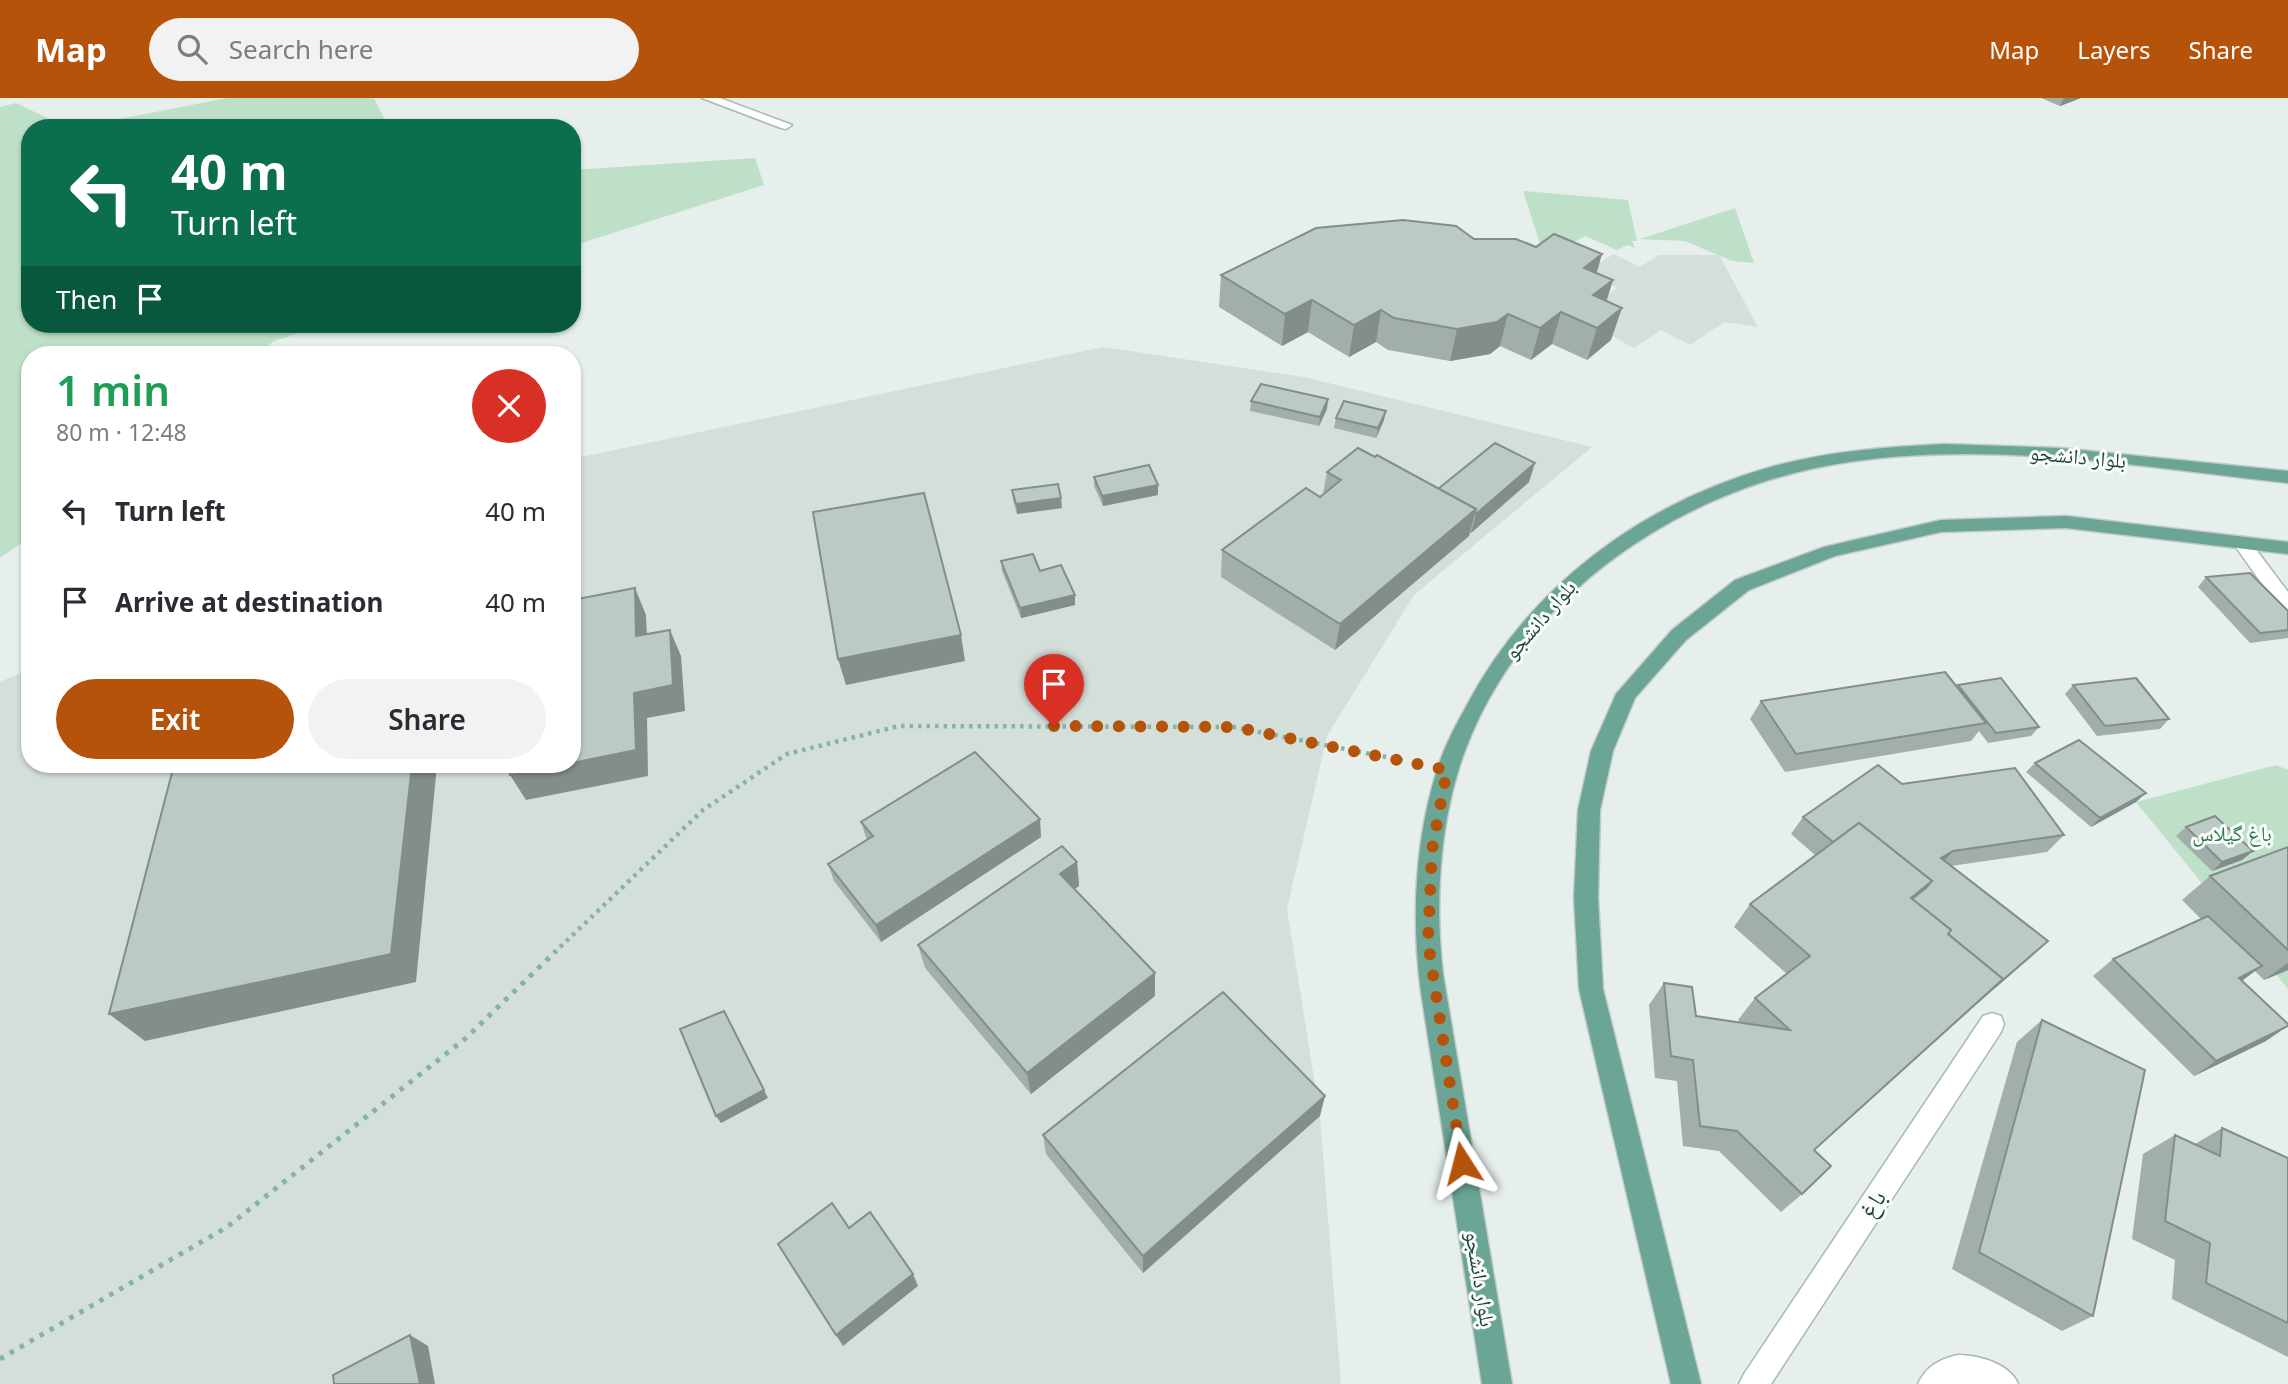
<!DOCTYPE html>
<html lang="en">
<head>
<meta charset="utf-8">
<style>
  body { margin:0; font-family:"Noto Sans","Noto Naskh Arabic",sans-serif; background:#f2f2f3; color:#2b2b33; height:100vh; display:flex; flex-direction:column; font-size:26px; white-space:nowrap }
  * { box-sizing:border-box; margin:0 }
  p { font-size:23px; color:#7c7c81 }
  .icon { flex:none; width:38px; height:38px; fill:none; stroke:currentColor; stroke-width:2; stroke-linecap:round; stroke-linejoin:round }
  .map { position:relative; flex:1; overflow:hidden }
  .panel { position:absolute; left:21px; top:248px; width:560px; height:427px; display:flex; flex-direction:column; background:#fff; border-radius:28px; box-shadow:0 2px 5px #0004 }
  .panel>* { flex:none }
  .guide { position:absolute; left:21px; top:21px; width:560px; height:214px; border-radius:28px; box-shadow:0 2px 5px #0004; background:#0b6e4f; color:#fff; overflow:hidden }
  .pin { position:absolute; display:grid; place-items:center; width:60px; height:60px; color:#fff; margin:-72px -30px; border-radius:50% 50% 50% 0; rotate:-45deg; box-shadow:0 0 7px #0007 }
  .pin .icon { rotate:45deg }
  .me { position:absolute; width:77px; margin:-38px; rotate:351deg; stroke-linejoin:round; filter:drop-shadow(0 0 5px #0008) }
  .turn { display:flex; align-items:center; gap:24px; height:147px; padding:0 35px; font-size:32px }
  .turn .icon { width:91px; height:91px; stroke-width:2.5 }
  .turn b { display:block; font-size:49px; line-height:60px }
  .then { display:flex; align-items:center; height:66px; padding:0 35px; background:#0003; gap:14px; font-size:26px }
  .round { display:grid; place-items:center; flex:none; width:74px; height:74px; border-radius:37px; background:#f2f2f3 }
  .overview { display:flex; align-items:center; justify-content:space-between; height:119px; padding:0 35px }
  h1 { font-size:42px; font-weight:600; line-height:52px; color:#1e9e55 }
  .cta { display:flex; gap:14px; margin-top:auto; padding:14px 35px }
  .cta a { flex:1; height:80px; border-radius:42px; background:#b45309; color:#fff; font-size:28px; font-weight:600; line-height:80px; text-align:center }
  .cta a+a { background:#f2f2f3; color:#2b2b33 }
  ul { padding:0; list-style:none }
  li { display:flex; align-items:center; gap:21px; height:91px; padding:0 35px }
  li div { flex:1 }
  li b { display:block; font-size:26px }
  li em { font-style:normal }
  header { display:flex; align-items:center; gap:42px; box-sizing:border-box; height:98px; padding:0 35px; background:#b45309; color:#fff }
  header strong { font-size:33px }
  nav { display:flex; gap:38px; margin-inline-start:auto; font-size:24px }
  .search { width:490px; height:63px; background:#f2f2f3; display:flex; align-items:center; gap:18px; box-sizing:border-box; padding:0 24px; border-radius:38px; color:#7c7c81; font-size:26px }
  .map>svg:first-child { display:block }
  .built { fill:#d4dfda }
  .green { fill:#bfe0c8 }
  .lines { fill:none; stroke-linecap:round; stroke-linejoin:round }
  .minor-casing { stroke:#a8b8b2; stroke-width:3 }
  .major-casing { stroke:#c2cac8; stroke-width:3 }
  .path-far1 { stroke:#86b3a5; stroke-width:4.5; stroke-dasharray:3.5 5; stroke-linecap:butt }
  .path { stroke:#86b3a5; stroke-width:5; stroke-dasharray:4.5 7; stroke-linecap:butt }
  .minor { fill:#fff; fill-rule:evenodd }
  .major { fill:#6aa596; fill-rule:evenodd }
  .wall { fill:#a1aea9 }
  .shaded-wall { fill:#838d89 }
  .building { fill:#bbcac4; stroke:#838d89; stroke-width:2 }
  .route { stroke:#b45309; stroke-width:12; stroke-dasharray:0 21.6 }
  .labels { text-anchor:middle; stroke-width:6; stroke-linejoin:round; paint-order:stroke }
  .street-label { font-size:21px; fill:#24423a; stroke:#f7fbf9 }
  .park-label { font-size:21px; fill:#2d7a4b; stroke:#f7fbf9 }
  .near-street-label { font-size:24px; fill:#24423a; stroke:#f7fbf9 }
</style>
</head>
<body>
<header>
<strong>Map</strong>
<div class="search"><svg class="icon" aria-label="search" viewBox="0 0 24 24"><circle cx="10" cy="10" r="6"/><path d="M15 15l6 6"/></svg>Search here</div>
<nav><a>Map</a><a>Layers</a><a>Share</a></nav>
</header>
<div class="map">
<svg width="2288" height="1286" viewBox="0 0 2288 1286">
  <rect width="100%" height="100%" fill="#e6efeb"/>
  <g class="built">
    <polygon points="1614,156 1640,169 1659,157 1719,157 1758,229 1724,224 1690,247 1661,232 1634,250 1593,228 1598,203 1618,190 1585,173"/>
    <polygon points="1103,249 1304,279 1592,349 1414,497 1327,638 1287,811 1320,1018 1341,1286 0,1286 0,584 30,571 30,667 572,667 572,361"/>
  </g>
  <g class="green">
    <polygon points="227,0 374,0 389,30 74,30"/>
    <polygon points="16,5 68,30 30,30 30,226 327,226 274,243 256,257 30,257 30,439 0,460 0,9"/>
    <polygon points="755,60 764,87 572,148 572,72"/>
    <polygon points="1523,93 1628,102 1637,143 1632,143 1635,150 1627,147 1617,152 1585,138 1545,161"/>
    <polygon points="1735,110 1754,165 1732,163 1685,143 1640,141"/>
    <polygon points="2276,667 2288,672 2288,891 2136,704"/>
  </g>
  <g class="lines">
    <g class="minor-casing">
      <g id="minor">
        <polygon points="702,0 720,0 792,27 786,31 781,30"/>
        <polygon points="2242,439 2248,441 2288,494 2288,515 2281,513 2233,445 2236,441"/>
        <polygon points="1992,915 2001,918 2004,926 2001,934 1771,1286 1739,1286 1744,1276 1983,918"/>
        <path d="M1958,1257C1979,1257 2010,1266 2018,1286H1918C1926,1268 1940,1261 1958,1257Z"/>
      </g>
    </g>
    <g class="major-casing">
      <g id="major">
        <path d="M1944,346L2060,350L2288,373V385C2139,369 1981,340 1831,367C1669,396 1513,506 1460,667C1439,732 1435,808 1443,876L1512,1286H1482L1421,894C1411,820 1415,740 1438,669C1445,647 1456,627 1467,607C1530,488 1642,405 1771,369C1828,353 1886,349 1944,346Z"/>
        <polygon points="2066,418 2288,444 2288,456 2066,430 1941,434 1835,458 1749,492 1686,542 1635,600 1613,653 1600,712 1598,800 1603,891 1701,1286 1671,1286 1579,891 1574,800 1578,712 1591,653 1616,596 1672,532 1735,482 1824,449 1941,422"/>
      </g>
    </g>
    <polyline class="path-far1" points="554,855 703,712 787,656 899,628 1234,629 1406,663"/>
    <polyline class="path" points="0,1261 227,1129 466,940 556,853"/>
    <use href="#minor" class="minor"/>
    <use href="#major" class="major"/>
  </g>
  <g class="wall">
    <polygon points="2041,0 2081,0 2060,8"/>
    <polygon points="1474,141 1597,175 1613,182 1606,203 1611,242 1587,262 1552,246 1531,262 1500,248 1490,256 1450,263 1388,252 1376,244 1349,259 1308,234 1282,248 1219,209 1221,177"/>
    <polygon points="1251,303 1327,311 1319,328 1250,313"/>
    <polygon points="1336,320 1384,322 1376,340 1334,330"/>
    <polygon points="1375,359 1438,391 1529,384 1471,435 1470,434 1469,438 1335,552 1221,479 1222,452 1320,399 1323,396 1327,374"/>
    <polygon points="1094,379 1158,387 1158,397 1103,408 1094,388"/>
    <polygon points="1012,392 1062,410 1017,416 1013,402"/>
    <polygon points="1001,463 1040,473 1075,507 1021,520 1002,473"/>
    <polygon points="2206,479 2288,513 2288,540 2250,545 2198,489"/>
    <polygon points="1958,587 2039,629 2031,638 1988,645 1979,633 1971,643 1785,674 1750,621 1761,603 1956,589"/>
    <polygon points="2073,587 2169,621 2160,631 2097,638 2065,596"/>
    <polygon points="2035,665 2136,704 2091,729 2026,674"/>
    <polygon points="1902,686 2064,737 2047,754 1951,768 2031,859 1979,904 1814,1052 1802,1096 1781,1114 1719,1053 1683,1048 1677,983 1655,980 1649,907 1664,885 1696,918 1741,925 1738,922 1755,900 1787,876 1734,829 1750,806 1815,757 1791,736 1803,719"/>
    <polygon points="861,724 1041,739 881,844 834,783 828,766 867,742"/>
    <polygon points="2186,729 2253,753 2242,762 2212,773 2176,738"/>
    <polygon points="2288,749 2288,872 2264,882 2255,873 2242,883 2266,943 2194,978 2093,878 2113,861 2201,821 2182,802 2210,778"/>
    <polygon points="1077,764 1079,788 1074,791 1155,898 1031,996 925,870 918,847"/>
    <polygon points="2042,922 2093,1218 2062,1233 1952,1171 2017,944"/>
    <polygon points="1320,1018 1143,1175 1046,1056 1043,1037"/>
    <polygon points="2222,1030 2288,1060 2288,1259 2172,1201 2175,1162 2132,1141 2143,1056 2175,1037 2195,1046"/>
  </g>
  <g class="shaded-wall">
    <polygon points="2064,0 2081,0 2060,8"/>
    <polygon points="1602,156 1593,188 1584,170"/>
    <polygon points="1613,182 1603,214 1593,197"/>
    <polygon points="1312,202 1308,234 1282,248 1285,216"/>
    <polygon points="1622,210 1611,242 1587,262 1597,230"/>
    <polygon points="1381,212 1376,244 1349,259 1354,227"/>
    <polygon points="1561,214 1552,246 1531,262 1540,230"/>
    <polygon points="1508,216 1500,248 1490,256 1450,263 1457,231"/>
    <polygon points="1328,301 1327,311 1319,328 1320,319"/>
    <polygon points="1386,313 1384,322 1376,340 1378,330"/>
    <polygon points="1535,365 1529,384 1471,435 1476,416"/>
    <polygon points="1158,387 1158,397 1103,408 1102,398"/>
    <polygon points="1061,400 1062,410 1017,416 1016,406"/>
    <polygon points="1476,411 1469,438 1335,552 1340,526"/>
    <polygon points="635,490 646,517 648,564 636,538"/>
    <polygon points="1075,497 1075,507 1021,520 1020,510"/>
    <polygon points="670,532 681,558 685,613 647,620 648,678 526,702 510,677 563,667 572,667 572,665 634,595"/>
    <polygon points="961,537 965,563 846,587 838,561"/>
    <polygon points="412,667 437,667 416,884 145,943 109,916"/>
    <polygon points="2146,695 2136,704 2091,729 2100,720"/>
    <polygon points="1040,721 1041,739 881,844 876,827"/>
    <polygon points="1953,753 1938,770 1941,760"/>
    <polygon points="2253,753 2242,762 2212,773 2222,764"/>
    <polygon points="1077,764 1079,788 1062,800 1060,776"/>
    <polygon points="2048,843 1979,904 1793,1071 2003,881"/>
    <polygon points="2288,865 2288,872 2264,882"/>
    <polygon points="2262,868 2240,884 2239,880"/>
    <polygon points="1155,875 1155,898 1031,996 1027,975"/>
    <polygon points="724,913 768,1000 721,1025 716,1018"/>
    <polygon points="2288,928 2266,943 2194,978 2216,963"/>
    <polygon points="1325,998 1320,1018 1143,1175 1143,1158"/>
    <polygon points="913,1176 918,1188 843,1248 836,1237"/>
    <polygon points="410,1237 428,1248 435,1286 420,1286"/>
  </g>
  <g class="building">
    <polygon points="1403,122 1456,128 1474,141 1516,141 1536,149 1554,136 1602,156 1584,170 1613,182 1593,197 1622,210 1597,230 1561,214 1540,230 1508,216 1497,224 1457,231 1394,220 1381,212 1354,227 1312,202 1285,216 1221,177 1316,130"/>
    <polygon points="1261,286 1328,301 1320,319 1251,303"/>
    <polygon points="1344,303 1386,313 1378,330 1336,320"/>
    <polygon points="1495,345 1535,365 1476,416 1475,415 1476,411 1438,391"/>
    <polygon points="1358,350 1375,359 1377,357 1476,411 1340,526 1222,452 1306,390 1320,399 1341,382 1327,374"/>
    <polygon points="1149,367 1158,387 1102,398 1094,379"/>
    <polygon points="1058,386 1061,400 1016,406 1012,392"/>
    <polygon points="924,395 961,537 838,561 813,414"/>
    <polygon points="1033,456 1040,473 1061,467 1075,497 1020,510 1001,463"/>
    <polygon points="2250,475 2288,513 2288,532 2260,535 2206,479"/>
    <polygon points="635,490 636,538 670,532 673,587 634,595 636,652 572,665 572,502"/>
    <polygon points="1945,574 1986,625 1796,656 1761,603"/>
    <polygon points="2001,580 2039,629 1996,635 1958,587"/>
    <polygon points="2136,580 2169,621 2105,628 2073,587"/>
    <polygon points="2079,642 2146,695 2100,720 2035,665"/>
    <polygon points="975,654 1040,721 876,827 828,766 873,738 861,724"/>
    <polygon points="174,667 412,667 391,856 109,916"/>
    <polygon points="511,667 563,667 510,677"/>
    <polygon points="1878,667 1902,686 2015,670 2064,737 1953,753 1941,760 2048,843 1996,888 2003,881 1948,836 1951,832 1912,801 1926,790 1932,783 1859,725 1833,744 1803,719"/>
    <polygon points="2215,718 2253,753 2222,764 2186,729"/>
    <polygon points="1859,725 1932,783 1911,800 1951,832 1948,836 2003,881 1814,1052 1831,1068 1802,1096 1737,1033 1700,1028 1693,962 1671,958 1664,885 1692,889 1696,918 1790,932 1755,900 1810,858 1750,806"/>
    <polygon points="1062,748 1077,764 1060,776 1155,875 1027,975 918,847"/>
    <polygon points="2288,749 2288,852 2210,778"/>
    <polygon points="2208,818 2262,868 2239,880 2288,926 2288,928 2216,963 2113,861"/>
    <polygon points="1223,894 1325,998 1143,1158 1043,1037"/>
    <polygon points="724,913 764,992 716,1018 680,931"/>
    <polygon points="2042,922 2145,972 2093,1218 1979,1154"/>
    <polygon points="2222,1030 2288,1060 2288,1225 2206,1185 2210,1145 2165,1123 2175,1037 2220,1058"/>
    <polygon points="832,1105 849,1130 870,1114 913,1176 836,1237 778,1146"/>
    <polygon points="410,1237 420,1286 334,1286 333,1277"/>
  </g>
  <g class="lines">
    <polyline class="route" points="1054,628 1234,629 1447,672 1432,752 1428,844 1462,1065"/>
  </g>
  <g class="labels">
    <g class="street-label">
      <text transform="translate(2078 359) rotate(5)" y="7">بلوار دانشجو</text>
      <text transform="translate(1540 522) rotate(-49)" y="7">بلوار دانشجو</text>
      <text transform="translate(1480 1181) rotate(81)" y="7">بلوار دانشجو</text>
    </g>
    <g class="park-label">
      <text x="2232" y="743">باغ گیلاس</text>
    </g>
    <g class="near-street-label">
      <text transform="translate(1873 1106) rotate(-57)" y="8">باغ</text>
    </g>
  </g>
</svg>
<div class="pin" style="left:1054px;top:628px;background:#d93025"><svg class="icon" aria-label="arrive" viewBox="0 0 24 24"><path d="M6 21V4h12l-3 4 3 4H6"/></svg></div>
<svg class="me" style="left:1462px;top:1065px" viewBox="-20 -20 40 40"><path d="M0-17L14 15 0 8-14 15z" fill="#b45309" stroke="#fff" stroke-width="4"/></svg>
<div class="guide">
<div class="turn"><svg class="icon" aria-label="left" viewBox="0 0 24 24"><path d="M17 20v-9H6M10 6l-5 5 5 5"/></svg><div><b>40 m</b>Turn left</div></div>
<div class="then">Then<svg class="icon" aria-label="arrive" viewBox="0 0 24 24"><path d="M6 21V4h12l-3 4 3 4H6"/></svg></div>
</div>
<section class="panel">
<div class="overview"><div><h1>1 min</h1><p>80 m · 12:48</p></div><a class="round" style="background:#d93025;color:#fff"><svg class="icon" aria-label="close" viewBox="0 0 24 24"><path d="M6 6l12 12M18 6L6 18"/></svg></a></div>
<ul>
<li><svg class="icon" aria-label="left" viewBox="0 0 24 24"><path d="M17 20v-9H6M10 6l-5 5 5 5"/></svg><div><b>Turn left</b></div><em>40 m</em></li>
<li><svg class="icon" aria-label="arrive" viewBox="0 0 24 24"><path d="M6 21V4h12l-3 4 3 4H6"/></svg><div><b>Arrive at destination</b></div><em>40 m</em></li>
</ul>
<div class="cta"><a>Exit</a><a>Share</a></div>
</section>
</div>
</body>
</html>
